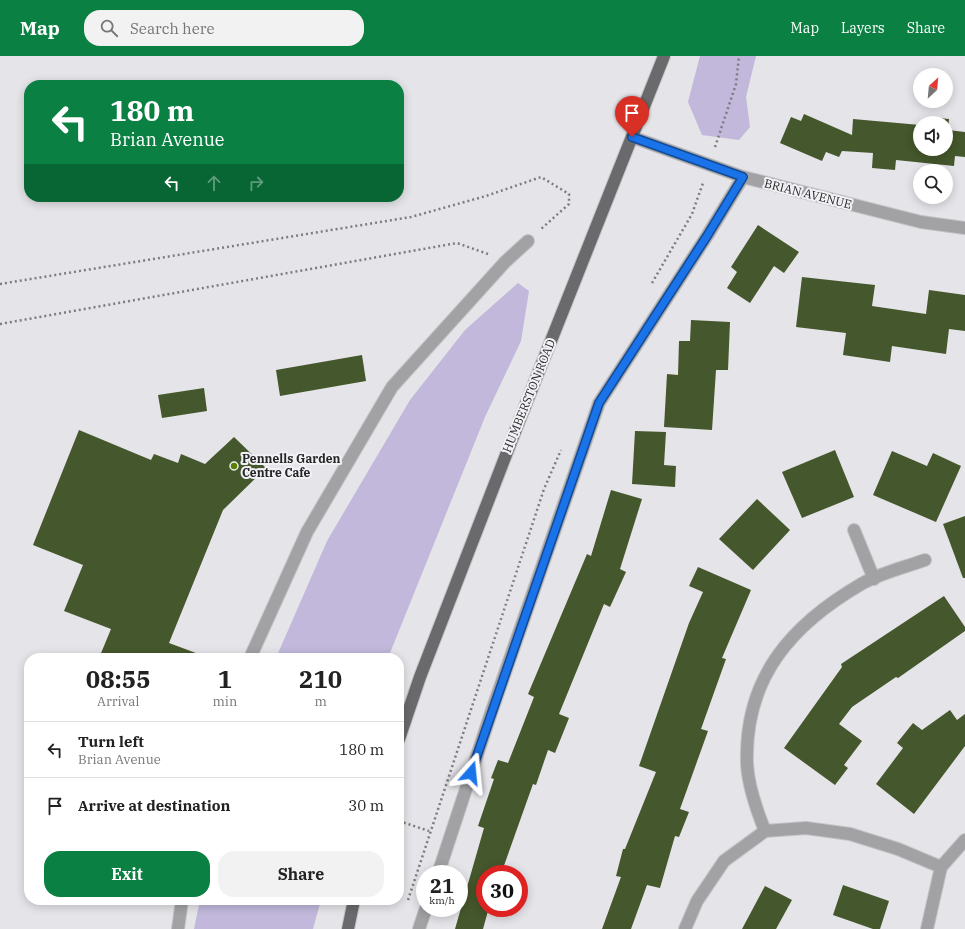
<!DOCTYPE html>
<html lang="en">
<head>
<meta charset="utf-8">
<style>
  body { margin:0; font-family:"IBM Plex Serif",serif; background:#f2f2f2; color:#222; height:100vh; display:flex; flex-direction:column; font-size:15px; white-space:nowrap }
  * { box-sizing:border-box; margin:0 }
  p { font-size:13px; color:#767676 }
  .icon { flex:none; width:22px; height:22px; fill:none; stroke:currentColor; stroke-width:2; stroke-linecap:round; stroke-linejoin:round }
  .map { position:relative; flex:1; overflow:hidden }
  .side { position:absolute; left:24px; top:597px; width:380px; height:252px; display:flex; flex-direction:column; background:#fff; border-radius:16px; box-shadow:0 2px 10px #0003 }
  .side>* { flex:none }
  .guide { position:absolute; left:24px; top:24px; width:380px; height:122px; border-radius:16px; box-shadow:0 2px 10px #0003; background:#0b8043; color:#fff; overflow:hidden }
  .needle { width:26px; rotate:26deg }
  .buttons { position:absolute; left:913px; top:12px; display:grid; gap:8px }
  .buttons a { display:grid; place-items:center; width:40px; height:40px; border-radius:50%; background:#fff; box-shadow:0 2px 10px #0003; font-size:20px }
  .speed { position:absolute; left:416px; top:809px; display:flex; gap:8px; font-size:20px; font-weight:700; text-align:center }
  .speed>* { display:grid; place-content:center; width:52px; height:52px; border-radius:50%; background:#fff; box-shadow:0 2px 10px #0003; line-height:1 }
  .speed small { font-size:10px; font-weight:400 }
  .speed .limit { border:6px solid #d22; background:#fff; color:#111 }
  .pin { position:absolute; display:grid; place-items:center; width:34px; height:34px; color:#fff; margin:-41px -17px; border-radius:50% 50% 50% 0; rotate:-45deg; box-shadow:0 0 4px #0007 }
  .pin .icon { rotate:45deg }
  .me { position:absolute; width:44px; margin:-22px; rotate:18deg; stroke-linejoin:round; filter:drop-shadow(0 0 3px #0008) }
  .turn { display:flex; align-items:center; gap:14px; height:84px; padding:0 20px; font-size:18px }
  .turn .icon { width:52px; height:52px; stroke-width:2.5 }
  .turn b { display:block; font-size:28px; line-height:34px }
  .lanes { display:flex; align-items:center; height:38px; padding:0 20px; background:#0003; justify-content:center; gap:20px; direction:ltr }
  .lanes .off { opacity:.35 }
  .eta { display:flex; justify-content:space-evenly; align-items:center; height:68px; text-align:center }
  .eta b { font-size:24px; font-weight:800; line-height:28px }
  .button { display:flex; gap:8px; margin-top:auto; padding:8px 20px }
  .button a { flex:1; height:46px; border-radius:16px; background:#0b8043; color:#fff; font-size:16px; font-weight:800; line-height:46px; text-align:center }
  .button a+a { background:#f2f2f2; color:#222 }
  ul { padding:0; list-style:none }
  li { display:flex; align-items:center; gap:12px; height:56px; padding:0 20px; border-top:1px solid #e0e0e0 }
  li div { flex:1 }
  li b { display:block; font-size:15px }
  li em { font-style:normal }
  header { display:flex; align-items:center; gap:24px; box-sizing:border-box; height:56px; padding:0 20px; background:#0b8043; color:#fff }
  header strong { font-size:19px }
  nav { display:flex; gap:22px; margin-inline-start:auto; font-size:14px }
  .search { width:280px; height:36px; background:#f2f2f2; display:flex; align-items:center; gap:10px; box-sizing:border-box; padding:0 14px; border-radius:16px; color:#767676; font-size:15px }
  .map>svg:first-child { display:block }
  .green { fill:#c1b8db }
  .building { fill:#45572c }
  .lines { fill:none; stroke-linecap:round; stroke-linejoin:round }
  .minor-casing { stroke:#c3c2c5; stroke-width:14 }
  .major-casing { stroke:#c3c2c5; stroke-width:14 }
  .path { stroke:#7d7c7f; stroke-width:2.5; stroke-dasharray:2 3; stroke-linecap:butt }
  .minor { stroke:#a2a1a3; stroke-width:12 }
  .major { stroke:#6a6a6d; stroke-width:12 }
  .route-casing { stroke:#114b97; stroke-width:10 }
  .route { stroke:#1a73e8; stroke-width:7 }
  .poi-dot { fill:#588000; stroke:#f2f1f5; stroke-width:1.5 }
  .labels { text-anchor:middle; stroke-width:4; stroke-linejoin:round; paint-order:stroke }
  .street-label { font-size:12px; fill:#262627; stroke:#f2f1f5 }
  .poi-label { font-size:12px; font-weight:bold; fill:#262627; stroke:#f2f1f5; text-anchor:start }
</style>
</head>
<body>
<header>
<strong>Map</strong>
<div class="search"><svg class="icon" aria-label="search" viewBox="0 0 24 24"><circle cx="10" cy="10" r="6"/><path d="M15 15l6 6"/></svg>Search here</div>
<nav><a>Map</a><a>Layers</a><a>Share</a></nav>
</header>
<div class="map">
<svg width="965" height="873" viewBox="0 0 965 873">
  <rect width="100%" height="100%" fill="#e5e4e8"/>
  <g class="green">
    <polygon points="700,0 756,0 746,41 750,71 739,84 702,79 688,46"/>
    <polygon points="518,227 529,235 521,285 485,361 388,602 276,602 327,485 410,344 465,274"/>
    <polygon points="200,844 321,844 313,873 194,873"/>
  </g>
  <g class="building">
    <polygon points="804,58 852,79 853,63 920,69 920,93 946,93 946,67 927,67 928,61 949,63 948,74 965,76 965,101 955,100 954,110 896,104 895,114 872,112 873,97 842,95 839,101 826,96 822,105 780,87 791,61 801,65"/>
    <polygon points="758,169 799,196 784,217 774,210 750,247 727,232 737,216 731,211"/>
    <polygon points="802,221 875,229 872,250 926,258 929,234 965,239 965,275 949,273 946,298 892,290 890,306 843,299 846,277 796,271"/>
    <polygon points="691,264 730,266 728,314 716,314 712,374 664,371 667,318 678,319 679,285 690,285"/>
    <polygon points="362,299 366,325 280,340 276,314"/>
    <polygon points="204,332 207,355 162,362 158,339"/>
    <polygon points="79,374 151,404 154,398 178,407 181,398 205,408 234,381 266,412 223,454 169,587 204,600 204,602 99,602 111,573 64,555 83,509 33,489"/>
    <polygon points="635,375 666,376 664,409 676,410 675,431 632,428"/>
    <polygon points="835,394 854,441 802,462 782,416"/>
    <polygon points="892,395 927,410 933,397 961,410 936,466 873,439"/>
    <polygon points="611,434 642,443 620,513 626,516 610,551 604,548 559,658 569,662 555,697 548,694 536,729 533,728 501,818 485,818 485,854 488,855 483,873 455,873 484,772 478,770 494,723 491,722 498,704 508,707 534,641 528,638 587,498 591,500"/>
    <polygon points="757,443 790,474 753,514 719,483"/>
    <polygon points="965,460 965,522 963,522 943,468"/>
    <polygon points="698,511 751,534 722,602 726,603 701,673 708,675 680,753 689,756 679,781 675,780 660,832 647,829 631,873 602,873 621,821 616,820 623,793 625,793 656,716 639,710 689,567 703,536 689,530"/>
    <polygon points="944,540 965,571 965,575 898,622 896,621 852,651 839,668 862,685 844,709 848,712 835,729 784,692 842,611 841,608"/>
    <polygon points="950,654 957,664 965,658 965,690 914,758 876,728 903,692 897,687 913,667 922,674"/>
    <polygon points="843,829 889,845 880,873 873,873 833,859"/>
    <polygon points="765,830 792,844 776,873 742,873"/>
  </g>
  <g class="lines">
    <g class="minor-casing">
      <g id="minor">
        <polyline points="632,81 743,121 921,166 965,172"/>
        <polyline points="854,474 874,523"/>
        <polyline points="250,602 307,476 392,331 505,206 528,185"/>
        <path d="M765,775C757,755 748,729 747,708C744,621 792,568 863,527C881,517 905,511 925,504"/>
        <polyline points="438,818 490,660 599,347 707,180 743,121"/>
        <polyline points="178,873 182,844"/>
        <polyline points="419,873 426,852"/>
        <polyline points="685,873 697,845 724,805 765,775 806,772 850,778 898,793 941,811"/>
        <polyline points="927,873 941,811 965,784"/>
      </g>
    </g>
    <g class="major-casing">
      <g id="major">
        <polyline points="399,683 420,621 516,373 664,0"/>
        <polyline points="348,873 354,844"/>
      </g>
    </g>
    <g class="path">
      <polyline points="715,91 736,28 739,0"/>
      <polyline points="652,227 692,158 703,127"/>
      <polyline points="0,228 411,161 486,140 541,121 569,138 569,148 541,173"/>
      <polyline points="0,268 457,187 488,198"/>
      <polyline points="399,765 429,775"/>
      <polyline points="408,844 544,433 561,394"/>
    </g>
    <use href="#minor" class="minor"/>
    <use href="#major" class="major"/>
  </g>
  <g class="lines">
    <g class="route-casing">
      <polyline id="route" points="471,717 599,347 707,180 743,121 632,81"/>
    </g>
    <use href="#route" class="route"/>
  </g>
  <circle class="poi-dot" cx="234" cy="410" r="4"/>
  <g class="labels">
    <g class="street-label">
      <text transform="translate(808 138) rotate(14)" y="4">BRIAN AVENUE</text>
      <text transform="translate(529 340) rotate(-68)" y="4">HUMBERSTON ROAD</text>
    </g>
    <g class="poi-label">
      <text x="242" y="407">Pennells Garden<tspan x="242" dy="14">Centre Cafe</tspan></text>
    </g>
  </g>
</svg>
<div class="buttons">
<a><svg class="needle" viewBox="-14 -14 28 28"><path d="M0-13l5 13h-10z" fill="#e53935"/><path d="M0 13l5-13h-10z" fill="#767676"/></svg></a>
<a><svg class="icon" aria-label="sound" viewBox="0 0 24 24"><path d="M4 9h4l5-4v14l-5-4H4zM17 9q2 3 0 6"/></svg></a>
<a><svg class="icon" aria-label="search" viewBox="0 0 24 24"><circle cx="10" cy="10" r="6"/><path d="M15 15l6 6"/></svg></a>
</div>
<div class="speed"><div>21<small>km/h</small></div><div class="limit">30</div></div>
<div class="pin" style="left:632px;top:81px;background:#d93025"><svg class="icon" aria-label="arrive" viewBox="0 0 24 24"><path d="M6 21V4h12l-3 4 3 4H6"/></svg></div>
<svg class="me" style="left:471px;top:717px" viewBox="-20 -20 40 40"><path d="M0-17L14 15 0 8-14 15z" fill="#1a73e8" stroke="#fff" stroke-width="4"/></svg>
<div class="guide">
<div class="turn"><svg class="icon" aria-label="left" viewBox="0 0 24 24"><path d="M17 20v-9H6M10 6l-5 5 5 5"/></svg><div><b>180 m</b>Brian Avenue</div></div>
<div class="lanes"><svg class="icon" aria-label="left" viewBox="0 0 24 24"><path d="M17 20v-9H6M10 6l-5 5 5 5"/></svg><svg class="icon off" aria-label="ahead" viewBox="0 0 24 24"><path d="M12 20V5M6 11l6-6 6 6"/></svg><svg class="icon off" aria-label="right" viewBox="0 0 24 24"><path d="M7 20v-9h11M14 6l5 5-5 5"/></svg></div>
</div>
<section class="side">
<div class="eta">
<div><b>08:55</b><p>Arrival</p></div>
<div><b>1</b><p>min</p></div>
<div><b>210</b><p>m</p></div>
</div>
<ul>
<li><svg class="icon" aria-label="left" viewBox="0 0 24 24"><path d="M17 20v-9H6M10 6l-5 5 5 5"/></svg><div><b>Turn left</b><p>Brian Avenue</p></div><em>180 m</em></li>
<li><svg class="icon" aria-label="arrive" viewBox="0 0 24 24"><path d="M6 21V4h12l-3 4 3 4H6"/></svg><div><b>Arrive at destination</b></div><em>30 m</em></li>
</ul>
<div class="button"><a>Exit</a><a>Share</a></div>
</section>
</div>
</body>
</html>
